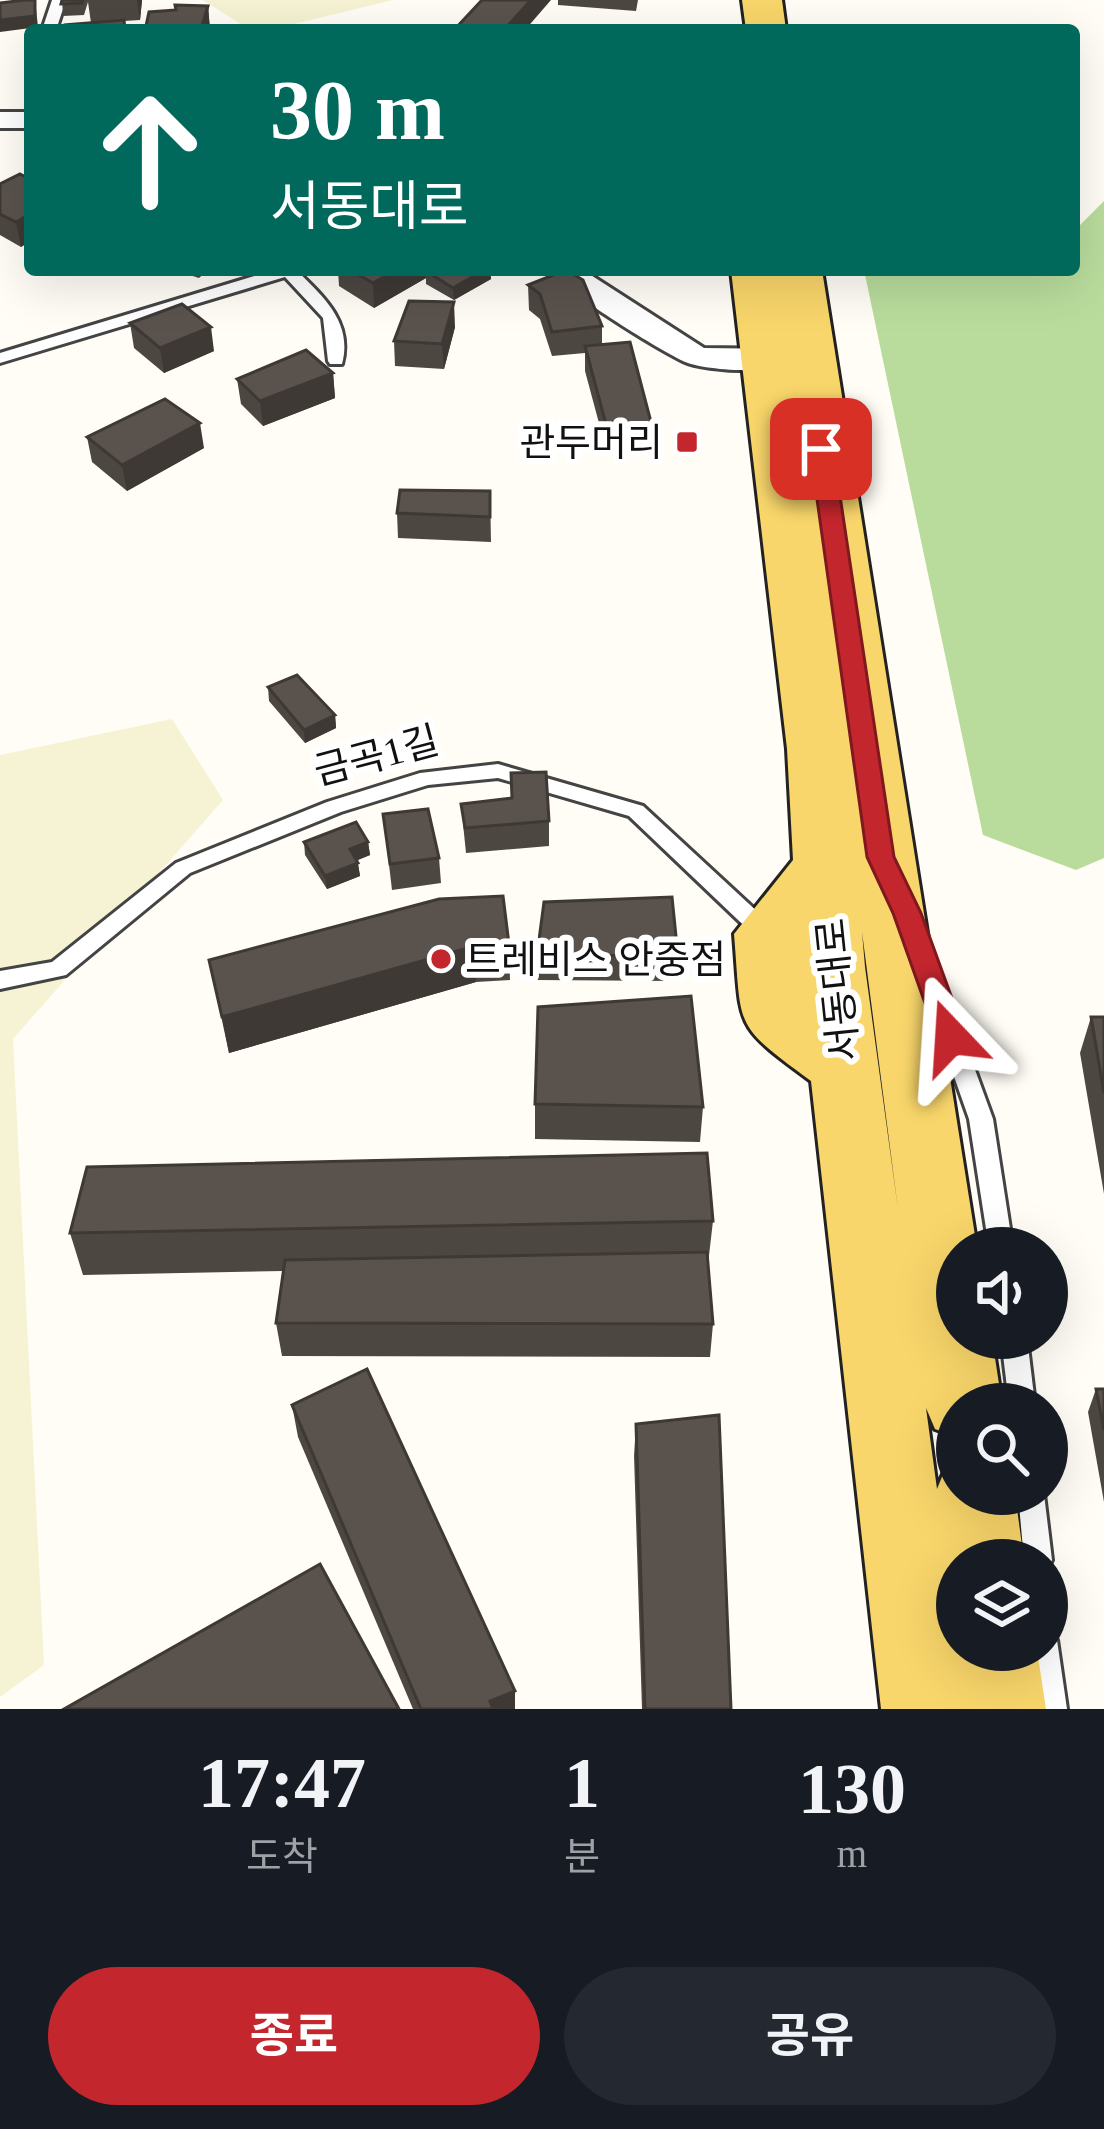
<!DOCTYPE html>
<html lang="ko">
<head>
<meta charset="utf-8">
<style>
  body { margin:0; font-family:"Times New Roman","Noto Sans KR",serif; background:#242831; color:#f1f3f6; height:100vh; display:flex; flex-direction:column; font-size:45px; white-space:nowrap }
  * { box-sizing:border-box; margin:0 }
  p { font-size:39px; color:#9ea1a6 }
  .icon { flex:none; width:66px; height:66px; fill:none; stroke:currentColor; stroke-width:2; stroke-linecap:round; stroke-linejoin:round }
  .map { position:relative; height:1709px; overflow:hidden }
  .sheet { display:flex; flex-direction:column; background:#171b24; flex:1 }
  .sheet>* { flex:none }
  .hud { position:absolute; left:24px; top:24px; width:1056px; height:252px; border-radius:12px; box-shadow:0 12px 48px #0002; background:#00695c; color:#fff; overflow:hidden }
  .controls { position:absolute; left:936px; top:1227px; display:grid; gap:24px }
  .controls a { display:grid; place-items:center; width:132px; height:132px; border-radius:50%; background:#171b24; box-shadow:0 12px 48px #0002; font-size:60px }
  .pin { position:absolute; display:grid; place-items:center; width:102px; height:102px; color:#fff; margin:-51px; border-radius:24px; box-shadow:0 6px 18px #0006 }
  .me { position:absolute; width:132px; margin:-66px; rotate:340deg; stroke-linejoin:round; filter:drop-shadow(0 0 9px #0008) }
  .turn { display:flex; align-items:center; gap:42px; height:252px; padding:0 48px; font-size:54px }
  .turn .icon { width:156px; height:156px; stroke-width:2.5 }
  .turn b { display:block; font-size:84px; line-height:102px }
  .eta { display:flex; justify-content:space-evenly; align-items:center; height:204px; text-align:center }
  .eta b { font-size:72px; font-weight:700; line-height:84px }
  .action { display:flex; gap:24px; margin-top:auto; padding:24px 48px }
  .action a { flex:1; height:138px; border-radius:72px; background:#c4262e; color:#fff; font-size:48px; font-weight:700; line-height:138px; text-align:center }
  .action a+a { background:#242831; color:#f1f3f6 }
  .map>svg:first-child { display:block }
  .farmland { fill:#f6f3d4 }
  .forest { fill:#b9dc9c }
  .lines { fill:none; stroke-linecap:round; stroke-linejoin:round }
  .service-casing { stroke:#444; stroke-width:6 }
  .minor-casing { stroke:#444; stroke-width:6 }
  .primary-casing { stroke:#222; stroke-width:6 }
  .service { fill:#fff; fill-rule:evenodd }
  .minor { fill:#fff; fill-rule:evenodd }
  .primary { fill:#f9d66b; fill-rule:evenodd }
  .wall { fill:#4d4742 }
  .shaded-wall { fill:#3f3936 }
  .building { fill:#5a524d; stroke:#3f3936; stroke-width:3 }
  .route { fill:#c4262e; stroke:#7f191e; stroke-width:3 }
  .poi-dot { fill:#c4262e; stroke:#fff; stroke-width:4.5 }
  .labels { text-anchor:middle; stroke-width:12; stroke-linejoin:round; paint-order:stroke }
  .poi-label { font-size:39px; fill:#111; stroke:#fff; text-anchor:end }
  .street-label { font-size:39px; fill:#111; stroke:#fff }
</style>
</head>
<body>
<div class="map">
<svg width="1104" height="1709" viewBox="0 0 1104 1709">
  <rect width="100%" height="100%" fill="#fffdf5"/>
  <g class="farmland">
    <polygon points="203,0 393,0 269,30 250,30"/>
    <polygon points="172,719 223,800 13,1039 44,1665 0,1697 0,755"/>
  </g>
  <polygon class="forest" points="1104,201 1104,858 1076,870 983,835 864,270 1074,270 1074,231"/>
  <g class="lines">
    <g class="service-casing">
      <g id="service">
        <polygon points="52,0 66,0 56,30 42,30"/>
        <path d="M274,270H296C324,297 353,323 342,364H330L328,361L323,318L285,277L0,363V353Z"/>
        <polygon points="498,764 643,806 774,927 777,933 774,939 758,939 629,816 498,778 428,785 341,812 190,873 66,975 0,989 0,971 52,962 176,863 327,802 420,773"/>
        <polygon points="928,963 936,965 939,971 993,1119 1013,1248 989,1248 969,1119 917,971 920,965"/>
        <polygon points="1001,1338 1027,1338 1035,1404 1009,1404"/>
        <polygon points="1018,1494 1044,1494 1052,1560 1047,1570 1047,1560 1024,1560"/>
        <polygon points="1047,1636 1057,1640 1067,1709 1039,1709 1033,1650 1047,1650"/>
      </g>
    </g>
    <g class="minor-casing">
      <g id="minor">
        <rect x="0" y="112" width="30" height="16"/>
        <path d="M548,270H583L704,348L796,349L811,358C795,376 705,372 683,361C653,346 567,293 548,270Z"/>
      </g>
    </g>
    <g class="primary-casing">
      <g id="primary">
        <polygon points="742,0 782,0 786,30 746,30"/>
        <path d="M731,270H822L977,1248H957V1338H992L1002,1404H957V1437L935,1429L926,1408L937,1489L946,1467L957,1463V1494H1015L1024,1560H957V1589L949,1577L957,1650H1037L1046,1709H881L811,1081C732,1023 742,1030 734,934L793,860L787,749ZM862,932L898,1209L865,967Z"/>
      </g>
    </g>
    <use href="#service" class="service"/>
    <use href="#minor" class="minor"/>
    <use href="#primary" class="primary"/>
  </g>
  <g class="wall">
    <polygon points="62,0 142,0 140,20 91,23 88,2 84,15 63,16"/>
    <polygon points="558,0 638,0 636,11 558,5"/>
    <polygon points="208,6 210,30 147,30 146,26 176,10"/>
    <polygon points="30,179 30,241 21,247 0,235 0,184"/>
    <polygon points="174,270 208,270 199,278"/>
    <polygon points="338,270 490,270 491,279 454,300 426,284 426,278 374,308 339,286"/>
    <polygon points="528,285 602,326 602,345 651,422 650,447 607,453 585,371 585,353 552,356 540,319 529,310"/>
    <polygon points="130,323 214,351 164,373 134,348"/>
    <polygon points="455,327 444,369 395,366 394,341"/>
    <polygon points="333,373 335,398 263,426 241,404 237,379"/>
    <polygon points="87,437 204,448 127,491 92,462"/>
    <polygon points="490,491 491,542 398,538 397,513"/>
    <polygon points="268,687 335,715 336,728 305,743 269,701"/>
    <polygon points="461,804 549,821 549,846 466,853"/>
    <polygon points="383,814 439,858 441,883 392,890"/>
    <polygon points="304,842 368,842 370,855 357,860 360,876 327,889 305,855"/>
    <polygon points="509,944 510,980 476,982 229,1053 209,960"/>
    <polygon points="537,955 678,956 676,981 537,980"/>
    <polygon points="1091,1017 1104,1017 1104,1194 1080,1053"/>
    <polygon points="535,1104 703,1107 700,1142 535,1139"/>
    <polygon points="713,1221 708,1264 713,1324 710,1357 282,1356 276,1323 283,1271 83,1275 70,1233"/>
    <polygon points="1096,1389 1104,1389 1104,1502 1088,1412"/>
    <polygon points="292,1405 515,1709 413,1709 298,1437"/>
    <polygon points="636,1424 731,1709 642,1709 634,1456"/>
  </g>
  <g class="shaded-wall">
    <polygon points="35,0 38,27 0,32 0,20"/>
    <polygon points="137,0 142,0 140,20"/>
    <polygon points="531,0 551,0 525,30 504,30"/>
    <polygon points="208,6 210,30 203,30 202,26"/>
    <polygon points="30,214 30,241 21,247 16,222"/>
    <polygon points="396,270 439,270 426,271 426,278 374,308 373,283"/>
    <polygon points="484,270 490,270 491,279 454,300 453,288"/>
    <polygon points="454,302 455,327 444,369 442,344"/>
    <polygon points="211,327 214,351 164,373 160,348"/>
    <polygon points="333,373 335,398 263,426 260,401"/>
    <polygon points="651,422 650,447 607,453 607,428"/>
    <polygon points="200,423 204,448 127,491 122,465"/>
    <polygon points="335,715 336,728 305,743 304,730"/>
    <polygon points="368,842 370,855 351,863 350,849"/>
    <polygon points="358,863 360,876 327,889 325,876"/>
    <polygon points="475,946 476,982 229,1053 222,1017"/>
    <polygon points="515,1691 515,1709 491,1709 490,1701"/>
  </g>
  <g class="building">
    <polygon points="25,0 35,0 35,16 0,20 0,3"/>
    <polygon points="62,0 83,0 82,3 61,4"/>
    <polygon points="482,0 531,0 504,30 454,30"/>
    <polygon points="175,5 208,6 202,26 146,26 149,12 176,10"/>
    <polygon points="124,20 125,30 65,30 65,25"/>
    <polygon points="20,174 30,179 30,214 16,222 0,214 0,184"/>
    <polygon points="350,270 396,270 373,283"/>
    <polygon points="428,270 484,270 453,288 426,271"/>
    <polygon points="566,270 583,280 602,326 552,332 540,294 528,285"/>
    <polygon points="409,301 454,302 442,344 394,341"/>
    <polygon points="182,304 211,327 160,348 130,323"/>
    <polygon points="630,342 651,422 607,428 585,346"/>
    <polygon points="306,350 333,373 260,401 237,379"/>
    <polygon points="165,399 200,423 122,465 87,437"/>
    <polygon points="400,490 490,491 490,517 397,513"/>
    <polygon points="297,675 335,715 304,730 268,687"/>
    <polygon points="546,772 549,821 465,828 461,804 512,798 511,773"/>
    <polygon points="428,809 439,858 390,864 383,814"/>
    <polygon points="356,822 368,842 350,849 358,863 325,876 304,842"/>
    <polygon points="503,896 509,944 475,946 222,1017 209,960 439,899"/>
    <polygon points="672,897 678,956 537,955 544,902"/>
    <polygon points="691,996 703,1107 535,1104 538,1007"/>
    <polygon points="1091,1017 1104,1017 1104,1093"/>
    <polygon points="707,1153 713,1221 70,1233 87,1167"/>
    <polygon points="707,1252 713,1324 276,1323 285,1260"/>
    <polygon points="367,1369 515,1691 490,1701 493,1709 421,1709 292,1405"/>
    <polygon points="1096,1389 1104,1389 1104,1430"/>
    <polygon points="719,1415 731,1709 645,1709 636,1424"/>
    <polygon points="320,1564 399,1709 64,1709"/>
  </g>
  <polygon class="route" points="821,442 833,449 894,857 921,913 966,1037 962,1045 941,1045 937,1037 893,913 867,857 810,449"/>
  <g class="poi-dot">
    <rect x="675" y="430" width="24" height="24" rx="6"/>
    <circle cx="441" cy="959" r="12"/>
  </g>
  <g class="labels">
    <g class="poi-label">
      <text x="663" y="456">관두머리</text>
      <text x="465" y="973" text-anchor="start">트레비스 안중점</text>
    </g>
    <g class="street-label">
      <text transform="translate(376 755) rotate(-15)" y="14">금곡1길</text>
      <text transform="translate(837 990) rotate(-96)" y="14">서동대로</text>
    </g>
  </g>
</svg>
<div class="controls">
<a><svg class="icon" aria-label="sound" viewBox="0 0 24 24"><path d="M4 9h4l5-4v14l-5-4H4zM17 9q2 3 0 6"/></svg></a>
<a><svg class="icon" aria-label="search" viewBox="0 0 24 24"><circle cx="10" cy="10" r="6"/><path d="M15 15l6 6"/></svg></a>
<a><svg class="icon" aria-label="layers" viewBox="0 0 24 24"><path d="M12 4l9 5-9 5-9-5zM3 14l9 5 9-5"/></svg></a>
</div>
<div class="pin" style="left:821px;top:449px;background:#d93025"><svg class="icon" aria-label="arrive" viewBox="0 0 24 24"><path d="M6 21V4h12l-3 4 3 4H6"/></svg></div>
<svg class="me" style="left:951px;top:1037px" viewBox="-20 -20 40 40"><path d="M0-17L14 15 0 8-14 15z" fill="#c4262e" stroke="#fff" stroke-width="4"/></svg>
<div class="hud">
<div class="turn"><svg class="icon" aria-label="ahead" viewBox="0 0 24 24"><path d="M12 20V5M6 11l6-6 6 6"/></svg><div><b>30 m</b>서동대로</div></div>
</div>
</div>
<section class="sheet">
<div class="eta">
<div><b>17:47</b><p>도착</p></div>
<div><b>1</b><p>분</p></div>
<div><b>130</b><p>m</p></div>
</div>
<div class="action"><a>종료</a><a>공유</a></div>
</section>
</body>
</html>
